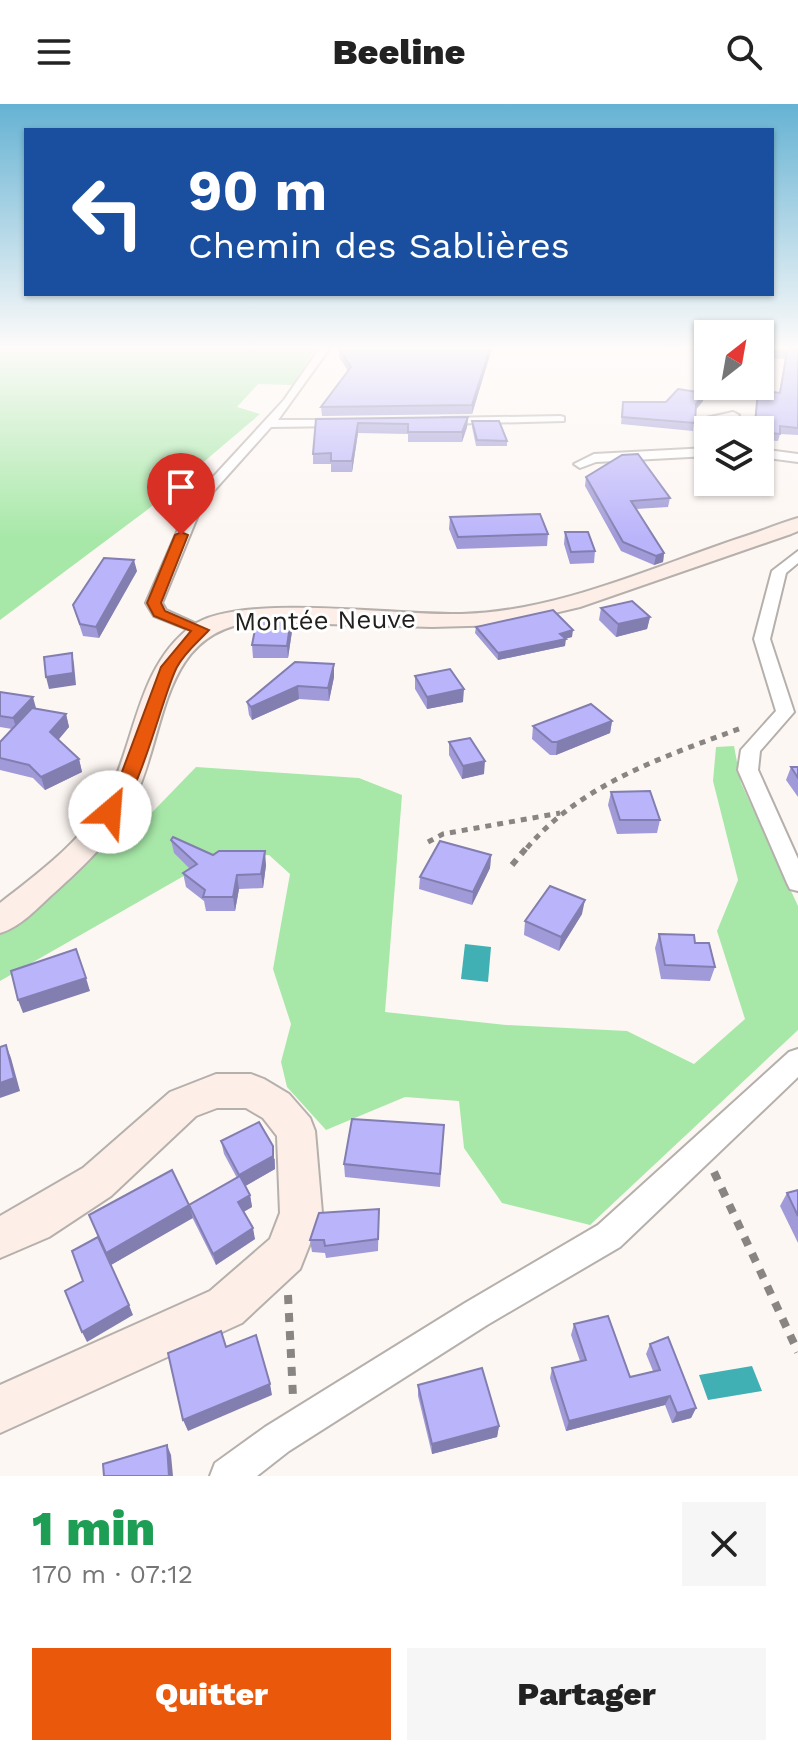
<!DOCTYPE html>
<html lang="fr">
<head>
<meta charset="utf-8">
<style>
  body { margin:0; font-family:"Work Sans",sans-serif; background:#f6f6f6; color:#222; height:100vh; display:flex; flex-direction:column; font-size:30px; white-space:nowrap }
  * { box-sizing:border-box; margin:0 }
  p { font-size:26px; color:#767676 }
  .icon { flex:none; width:44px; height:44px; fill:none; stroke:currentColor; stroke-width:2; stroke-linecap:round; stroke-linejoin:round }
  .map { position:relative; height:1372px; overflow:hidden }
  .drawer { display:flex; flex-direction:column; background:#fff; flex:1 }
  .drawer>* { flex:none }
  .guide { position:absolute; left:24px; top:24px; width:750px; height:168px; border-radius:0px; box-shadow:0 2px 6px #0004; background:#1a4fa0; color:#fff; overflow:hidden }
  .needle { width:52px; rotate:31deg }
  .buttons { position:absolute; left:694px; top:216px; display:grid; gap:16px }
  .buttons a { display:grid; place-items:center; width:80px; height:80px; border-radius:0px; background:#fff; box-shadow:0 2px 6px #0004; font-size:40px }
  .pin { position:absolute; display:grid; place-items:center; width:68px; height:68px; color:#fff; margin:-82px -34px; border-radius:50% 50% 50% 0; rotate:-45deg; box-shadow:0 0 8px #0007 }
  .pin .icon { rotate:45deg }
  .me { position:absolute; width:88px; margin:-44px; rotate:27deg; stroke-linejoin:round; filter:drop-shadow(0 0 6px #0008) }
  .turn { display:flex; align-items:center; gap:28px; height:168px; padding:0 32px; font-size:36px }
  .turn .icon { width:104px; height:104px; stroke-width:2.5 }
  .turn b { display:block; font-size:56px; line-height:68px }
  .round { display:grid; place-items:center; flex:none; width:84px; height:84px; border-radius:0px; background:#f6f6f6 }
  .head { display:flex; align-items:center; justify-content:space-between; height:136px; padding:0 32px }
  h1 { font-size:48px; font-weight:800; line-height:60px; color:#1e9e55 }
  .action { display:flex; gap:16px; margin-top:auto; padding:16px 32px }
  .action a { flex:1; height:92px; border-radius:0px; background:#ea580c; color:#fff; font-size:32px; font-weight:800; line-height:92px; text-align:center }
  .action a+a { background:#f6f6f6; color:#222 }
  header { display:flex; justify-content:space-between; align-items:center; height:104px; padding:0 32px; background:#fff; font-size:36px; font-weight:800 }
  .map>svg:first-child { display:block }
  .green { fill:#a7e8a8 }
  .water { fill:#40b0b4 }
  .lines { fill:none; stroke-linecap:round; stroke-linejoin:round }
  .street-casing { stroke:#b6b0ad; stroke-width:4 }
  .secondary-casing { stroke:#b6b0ad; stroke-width:4 }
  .path-far2 { stroke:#898582; stroke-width:5; stroke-dasharray:6 6; stroke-linecap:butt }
  .path-far1 { stroke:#898582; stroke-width:6; stroke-dasharray:7 7; stroke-linecap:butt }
  .path { stroke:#898582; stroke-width:8; stroke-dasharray:9 9; stroke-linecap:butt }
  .street { fill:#fff; fill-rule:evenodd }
  .secondary { fill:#fdefe8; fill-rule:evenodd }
  .wall { fill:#a09bd8 }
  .shaded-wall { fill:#827eb0 }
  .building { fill:#bab4fb; stroke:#827eb0; stroke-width:2 }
  .route { fill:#ea580c; stroke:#983908; stroke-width:2 }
  .labels { text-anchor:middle; stroke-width:6; stroke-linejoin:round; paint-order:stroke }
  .street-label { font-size:26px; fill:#22201e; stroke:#fff }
</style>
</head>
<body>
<header><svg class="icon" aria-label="menu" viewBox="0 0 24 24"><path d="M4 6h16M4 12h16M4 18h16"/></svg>Beeline<svg class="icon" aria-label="search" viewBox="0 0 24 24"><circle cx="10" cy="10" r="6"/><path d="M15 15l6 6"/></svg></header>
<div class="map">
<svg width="798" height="1372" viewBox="0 0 798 1372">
  <rect width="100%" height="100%" fill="#fdf7f3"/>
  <g class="green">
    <polygon points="0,241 317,241 293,281 258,280 237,303 260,310 147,406 0,516"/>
    <polygon points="734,642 741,679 798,802 798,926 590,1121 502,1099 464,1044 459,997 405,993 326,1026 287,983 281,958 291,920 273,865 290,770 269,751 217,753 0,877 0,831 38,804 112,731 134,727 196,663 359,674 402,691 385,908 506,921 627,927 694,960 745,915 717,827 738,776 713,677 716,643"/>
  </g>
  <g class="water">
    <polygon points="465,840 491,843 488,878 461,875"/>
    <polygon points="752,1262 762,1287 708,1296 699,1271"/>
  </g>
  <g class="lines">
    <g class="street-casing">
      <g id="street">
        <polygon points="322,241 332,241 278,316 342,316 348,319 342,322 271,323 203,399 162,499 166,506 210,526 202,531 154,512 146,499 190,398 284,296"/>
        <polygon points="733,308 739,311 737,313 719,316 725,326 713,326 706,314"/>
        <polygon points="560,312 564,313 564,317 442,320 436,317 442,314"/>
        <polygon points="708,344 708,352 596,358 580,364 574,360 594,350"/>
        <polygon points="760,345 798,350 798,358 760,353"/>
        <polygon points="798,447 798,459 786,469 770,535 794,608 760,647 758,666 798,755 798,787 790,785 787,779 738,666 741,646 776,607 754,535 772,467"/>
        <polygon points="798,945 798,973 620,1143 487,1221 289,1347 257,1372 210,1372 215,1359 265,1323 465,1199 598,1121 789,948"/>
      </g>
    </g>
    <g class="secondary-casing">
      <g id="secondary">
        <path d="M798,414V427L791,430L580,503L504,521L432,523L255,518C161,527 167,624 136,691C118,730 85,761 54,789C37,804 21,823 0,829V799C37,770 84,736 107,693C136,637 137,562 192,522C239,488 399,512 462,510C561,507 654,462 746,432C764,426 781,419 798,414Z"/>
        <polygon points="216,970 251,970 264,975 289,990 310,1014 315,1027 322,1109 300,1165 242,1219 0,1329 0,1281 210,1187 270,1135 280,1109 277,1032 263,1014 246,1004 217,1004 196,1012 111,1092 49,1133 0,1154 0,1112 83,1064 170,988"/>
      </g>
    </g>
    <g class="path-far2">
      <polyline points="428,738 443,730 560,709"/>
      <path d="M527,744C582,679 666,652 744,623"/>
    </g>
    <polyline class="path-far1" points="512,761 528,742"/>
    <g class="path">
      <polyline points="714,1068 798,1248"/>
      <polyline points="288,1191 293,1293"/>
    </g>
    <use href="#street" class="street"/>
    <use href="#secondary" class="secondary"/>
  </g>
  <g class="wall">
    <polygon points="341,241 493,241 472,310 322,312 321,303 348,267 339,253 339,245"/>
    <polygon points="657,241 708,241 708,282 723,282 721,288 697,285 705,248 657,243"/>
    <polygon points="760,241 798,241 798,331 780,330 778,337 760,336 760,326 753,326 758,286 779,289 785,255 760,253"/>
    <polygon points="703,297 695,306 693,327 621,320 623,298"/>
    <polygon points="468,313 467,323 462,338 408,338 408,330 358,329 352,368 331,368 331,360 313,360 313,350 316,315"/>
    <polygon points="472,317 507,337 507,342 476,342 472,323"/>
    <polygon points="586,373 670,394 668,403 636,405 664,449 663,458 654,461 621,447 585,382"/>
    <polygon points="450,413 548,430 547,442 457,445 449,425"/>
    <polygon points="565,428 595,447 594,459 570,460 564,440"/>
    <polygon points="137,467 99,534 83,532 73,501"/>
    <polygon points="601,504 650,513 647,525 616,533 599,516"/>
    <polygon points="476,523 572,533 565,535 565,542 498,556 475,529"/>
    <polygon points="292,527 288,554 253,554 252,541"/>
    <polygon points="334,560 334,573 329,597 299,595 252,616 249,611 247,598"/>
    <polygon points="415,572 463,598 427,605 415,585"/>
    <polygon points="0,588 36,605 66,610 69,623 58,636 79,655 82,668 45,686 33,674 0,666 0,638 12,625 0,623"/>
    <polygon points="612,617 610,629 556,651 550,651 532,635 533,622"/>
    <polygon points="449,638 484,670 462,675 449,651"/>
    <polygon points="791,663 798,663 798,693 786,676"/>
    <polygon points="611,688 660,716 657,729 617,730 608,701"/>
    <polygon points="171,736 213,751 266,761 263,784 239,785 235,807 206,807 204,797 186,783 183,769 190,765 174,749"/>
    <polygon points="491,751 490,764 472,801 419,785 420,773"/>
    <polygon points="582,810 559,847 524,831 525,817"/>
    <polygon points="659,830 695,839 715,863 710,877 661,875 655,844"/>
    <polygon points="444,1021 440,1083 345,1073 344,1060"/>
    <polygon points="221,1037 275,1055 275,1065 245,1082 250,1091 252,1103 243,1108 255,1135 216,1161 192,1113 111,1161 189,1101 237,1074 224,1050"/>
    <polygon points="798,1086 798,1139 780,1102 787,1089"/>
    <polygon points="379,1105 378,1147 326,1154 325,1149 312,1148 310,1136"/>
    <polygon points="574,1220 630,1273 653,1267 646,1250 650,1240 696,1304 691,1314 672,1319 665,1301 566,1327 550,1274 552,1264 580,1257 571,1231"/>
    <polygon points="418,1281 499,1322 497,1333 432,1350 418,1292"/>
  </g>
  <g class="shaded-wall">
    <polygon points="491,241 493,241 472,310 472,301"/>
    <polygon points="704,289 703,297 694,308 696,300"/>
    <polygon points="468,313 467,323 462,338 462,328"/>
    <polygon points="358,319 358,329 352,368 352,357"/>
    <polygon points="664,449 663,458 654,461 656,452"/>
    <polygon points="134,456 137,467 99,534 96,523"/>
    <polygon points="650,513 647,525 616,533 618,520"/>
    <polygon points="291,515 292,527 288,554 287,542"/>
    <polygon points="573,526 572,533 559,536 560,530"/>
    <polygon points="566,535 565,542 498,556 498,549"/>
    <polygon points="72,549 74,560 76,581 49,585 46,573"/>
    <polygon points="334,560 334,573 329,597 328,584"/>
    <polygon points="298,582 299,595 252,616 251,603"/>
    <polygon points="464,585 463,598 427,605 427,593"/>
    <polygon points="33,593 36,604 17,626 13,614"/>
    <polygon points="66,610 69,623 54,641 50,628"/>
    <polygon points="612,617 610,629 556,651 557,638"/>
    <polygon points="79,655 82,668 45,686 41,673"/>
    <polygon points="485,657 484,670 462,675 463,662"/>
    <polygon points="265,747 266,761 263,784 261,770"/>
    <polygon points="491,751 490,764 472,801 473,788"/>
    <polygon points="237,771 239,785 235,807 233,793"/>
    <polygon points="585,796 582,810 559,847 561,833"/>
    <polygon points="86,874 90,887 23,909 18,896"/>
    <polygon points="6,941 11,954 20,987 0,994 0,979"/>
    <polygon points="273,1042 275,1065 242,1084 239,1071"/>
    <polygon points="250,1091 252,1103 240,1110 238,1098"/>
    <polygon points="189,1101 193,1114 111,1161 106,1149"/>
    <polygon points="253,1124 255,1135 216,1161 213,1150"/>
    <polygon points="129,1201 133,1211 87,1238 82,1228"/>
    <polygon points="270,1280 272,1291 188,1327 183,1316"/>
    <polygon points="670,1292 665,1301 566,1327 569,1317"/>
    <polygon points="696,1304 691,1314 672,1319 677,1309"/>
    <polygon points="499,1322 497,1333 432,1350 432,1340"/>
    <polygon points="167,1341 171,1351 173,1372 169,1372"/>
  </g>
  <g class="building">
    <polygon points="341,241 491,241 472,301 321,303 351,263 339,245"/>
    <polygon points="706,241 708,241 708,279 698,278"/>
    <polygon points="760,241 791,241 791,244 798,245 798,324 780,322 780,330 760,328 760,326 758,326 759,322 755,321 758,286 780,289 787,248 760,246"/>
    <polygon points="678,285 704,289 696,300 695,319 622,313 623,298 666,298"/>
    <polygon points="468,313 462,328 408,328 408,320 358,319 352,357 331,357 331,349 313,350 316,315"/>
    <polygon points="472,317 499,317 507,337 477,336"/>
    <polygon points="638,350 670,394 631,397 664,449 656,452 623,438 586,373 622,351"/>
    <polygon points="540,410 548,430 458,433 450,413"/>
    <polygon points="565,428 588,428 595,447 571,448"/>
    <polygon points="104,454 134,456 96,523 80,520 73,501"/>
    <polygon points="632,497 650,513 618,520 601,504"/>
    <polygon points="553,506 573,526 560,530 566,535 498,549 476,523"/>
    <polygon points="257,515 291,515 287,542 252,541"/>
    <polygon points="72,549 73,569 46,573 44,553"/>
    <polygon points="295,558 334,560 328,584 298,582 251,603 247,598"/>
    <polygon points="450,565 464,585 427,593 415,572"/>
    <polygon points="0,588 33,593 13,614 0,612"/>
    <polygon points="591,600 612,617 557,638 552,638 533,622"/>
    <polygon points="32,604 66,610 50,628 79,655 41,673 29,661 0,654 0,638"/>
    <polygon points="470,634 485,657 463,662 449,638"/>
    <polygon points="791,663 798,663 798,674"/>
    <polygon points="650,687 660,716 620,716 611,688"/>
    <polygon points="173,733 213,751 219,747 265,747 261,770 237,771 233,793 203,793 205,786 183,769 197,760 171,736"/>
    <polygon points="440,737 491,751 473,788 420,773"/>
    <polygon points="550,782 585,796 561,833 525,817"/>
    <polygon points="659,830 694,831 695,839 709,839 715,863 665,861"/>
    <polygon points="76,845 86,874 18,896 11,867"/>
    <polygon points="6,941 14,974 0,979 0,943"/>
    <polygon points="352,1015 444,1021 440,1070 344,1060"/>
    <polygon points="259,1018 273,1042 273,1052 239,1071 221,1037"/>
    <polygon points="172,1066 189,1101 106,1149 89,1111"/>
    <polygon points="240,1072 250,1091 238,1098 253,1124 213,1150 189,1101"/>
    <polygon points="798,1086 798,1112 787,1089"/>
    <polygon points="379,1105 378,1135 325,1142 324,1136 310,1136 319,1109"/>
    <polygon points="98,1133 129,1201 82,1228 65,1187 83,1177 72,1147"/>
    <polygon points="608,1212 630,1273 660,1266 650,1240 668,1233 696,1304 677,1309 670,1292 569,1317 552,1264 586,1256 574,1220"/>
    <polygon points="221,1227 226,1243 256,1231 270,1280 183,1316 168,1249"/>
    <polygon points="482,1264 499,1322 432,1340 418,1281"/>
    <polygon points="167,1341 169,1372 104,1372 103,1360"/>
  </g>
  <linearGradient id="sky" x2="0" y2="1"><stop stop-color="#65b2d3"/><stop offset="0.56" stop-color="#fefbfa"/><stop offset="1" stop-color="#fefbfa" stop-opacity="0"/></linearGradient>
  <rect width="798" height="434" fill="url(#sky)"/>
  <path class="route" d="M181,428L188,431L161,499L165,507L209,526C198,538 185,548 177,563C162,591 137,707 110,714L101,708L113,692L161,563L191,527L154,512L147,499L175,431Z"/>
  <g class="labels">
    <g class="street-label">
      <text transform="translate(325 516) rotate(-1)" y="9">Montée Neuve</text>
    </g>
  </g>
</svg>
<div class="buttons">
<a><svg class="needle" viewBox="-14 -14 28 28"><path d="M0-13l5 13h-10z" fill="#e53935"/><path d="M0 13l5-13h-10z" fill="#767676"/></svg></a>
<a><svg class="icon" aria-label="layers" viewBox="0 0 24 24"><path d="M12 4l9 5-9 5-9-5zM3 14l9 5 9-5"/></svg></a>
</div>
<div class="pin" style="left:181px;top:431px;background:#d93025"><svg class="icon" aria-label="arrive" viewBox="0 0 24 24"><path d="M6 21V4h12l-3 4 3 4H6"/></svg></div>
<svg class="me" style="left:110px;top:708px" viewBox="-20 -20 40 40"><circle r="19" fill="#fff"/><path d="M0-13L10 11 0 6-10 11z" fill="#ea580c"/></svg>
<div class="guide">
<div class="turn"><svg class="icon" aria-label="left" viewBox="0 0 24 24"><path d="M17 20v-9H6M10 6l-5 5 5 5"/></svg><div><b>90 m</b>Chemin des Sablières</div></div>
</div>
</div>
<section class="drawer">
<div class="head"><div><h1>1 min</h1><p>170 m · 07:12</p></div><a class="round"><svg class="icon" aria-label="close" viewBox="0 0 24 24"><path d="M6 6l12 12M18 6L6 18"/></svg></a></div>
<div class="action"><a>Quitter</a><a>Partager</a></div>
</section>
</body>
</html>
